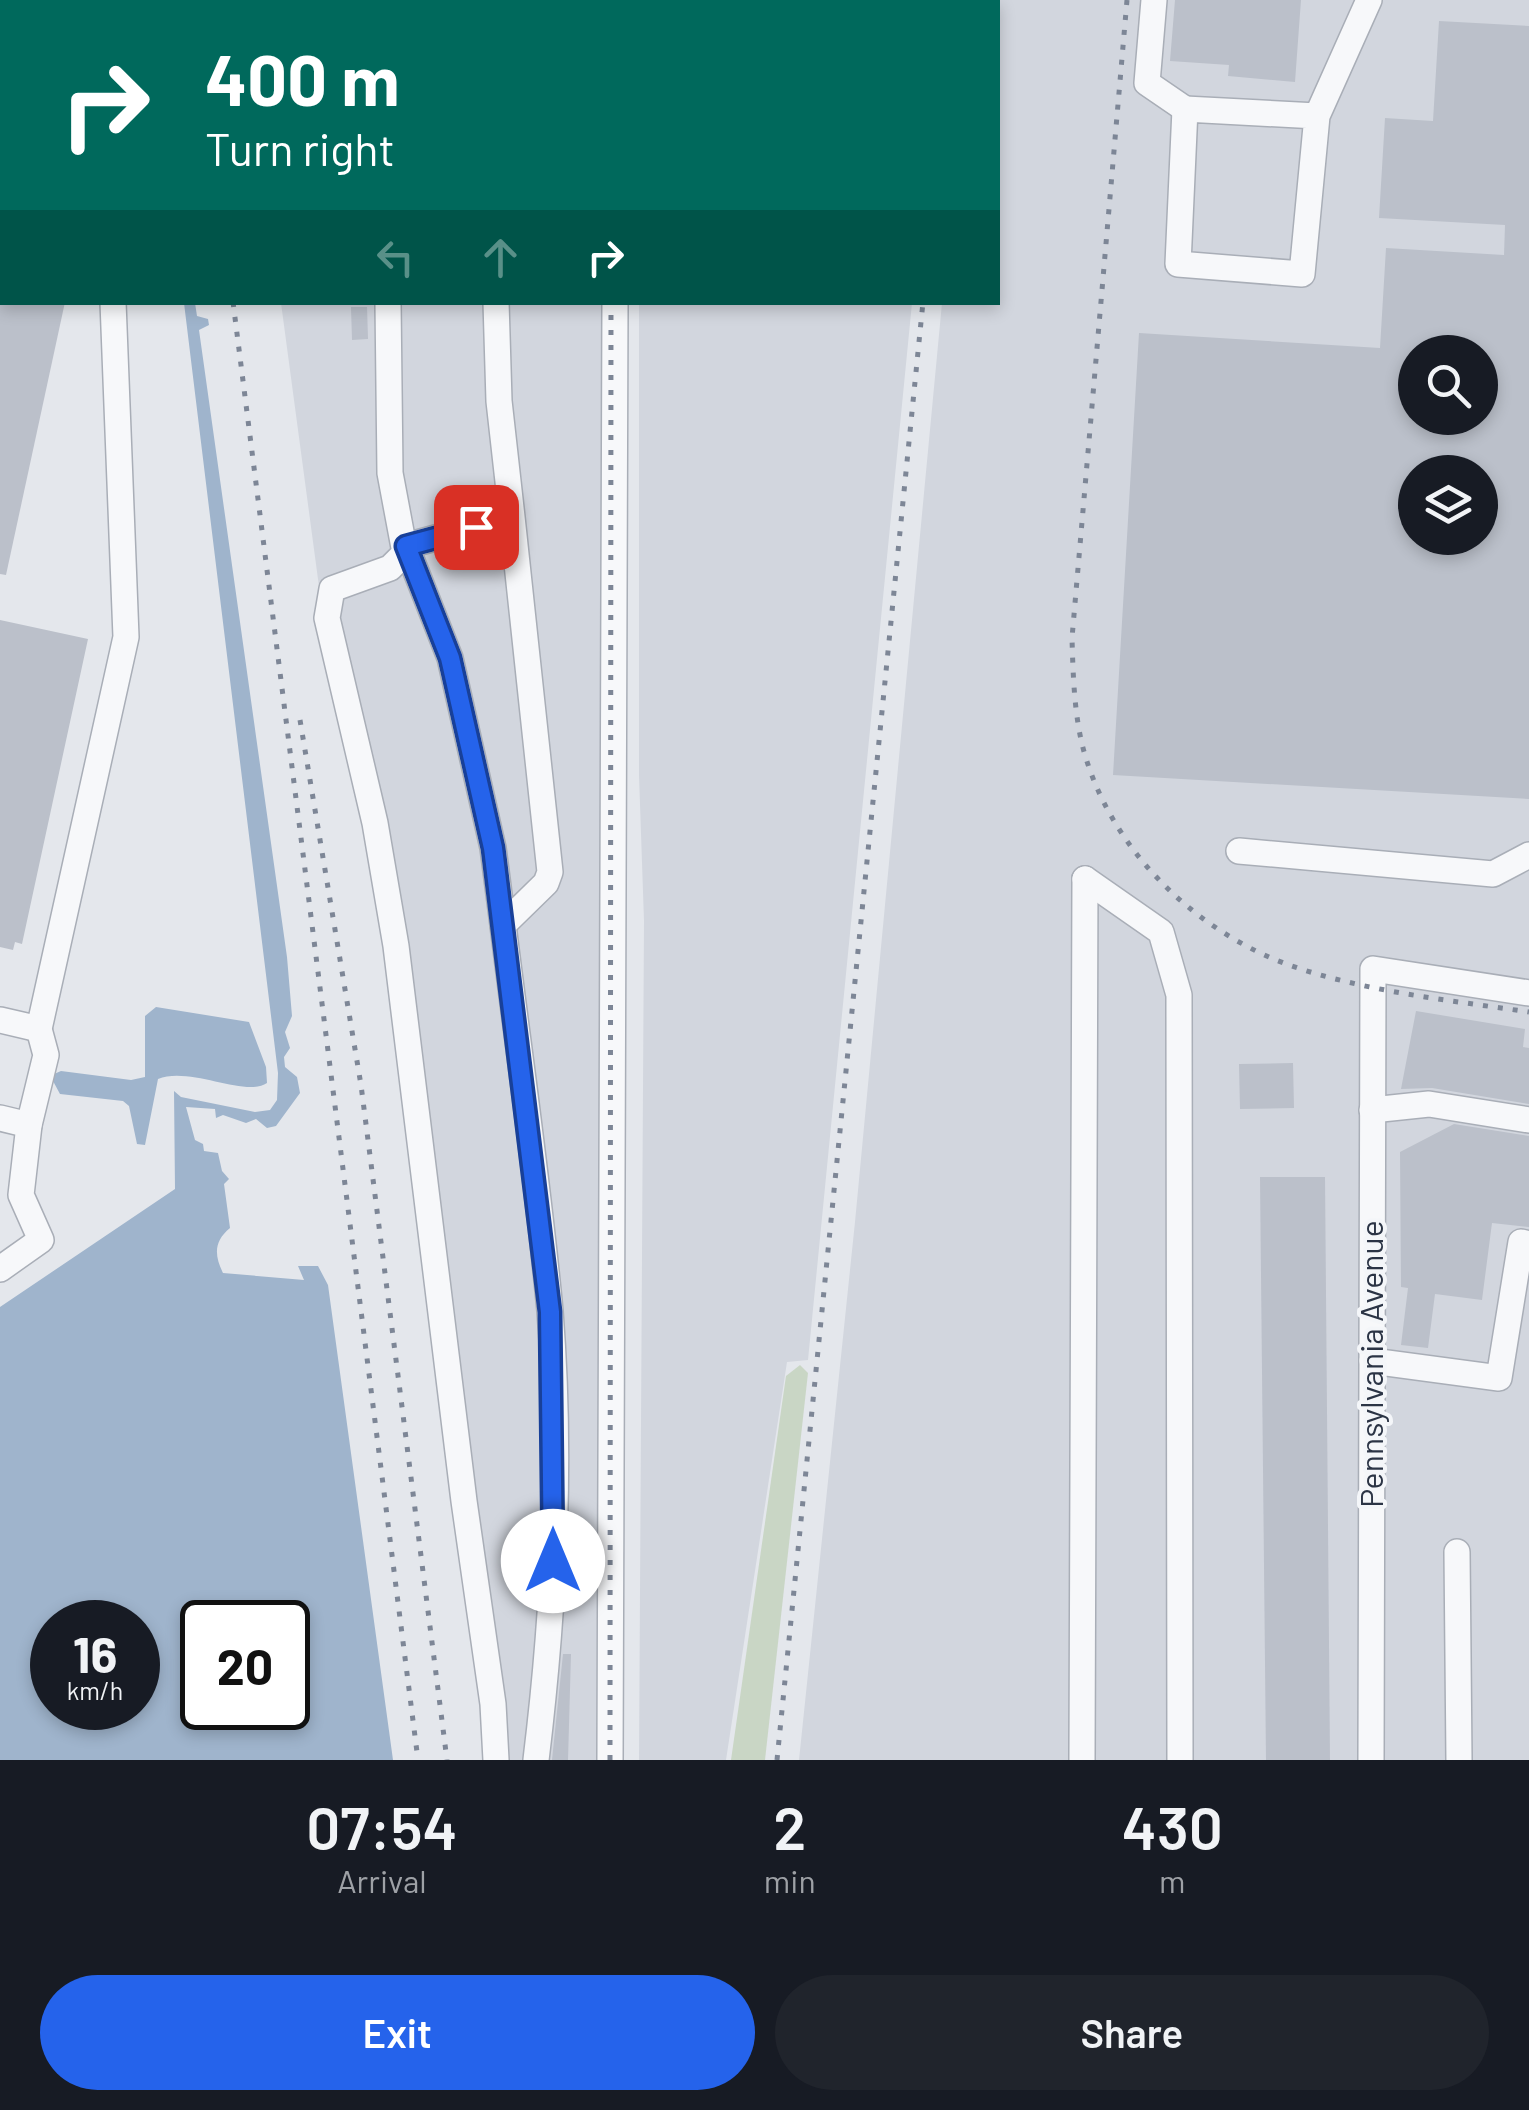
<!DOCTYPE html>
<html lang="en">
<head>
<meta charset="utf-8">
<style>
  body { margin:0; font-family:Barlow,sans-serif; background:#20242c; color:#f1f3f6; height:100vh; display:flex; flex-direction:column; font-size:38px; white-space:nowrap }
  * { box-sizing:border-box; margin:0 }
  p { font-size:32px; color:#9ea1a6 }
  .icon { flex:none; width:55px; height:55px; fill:none; stroke:currentColor; stroke-width:2; stroke-linecap:round; stroke-linejoin:round }
  .map { position:relative; height:1760px; overflow:hidden }
  .panel { display:flex; flex-direction:column; background:#171b24; flex:1 }
  .panel>* { flex:none }
  .guide { position:absolute; left:0px; top:0px; width:1000px; height:305px; box-shadow:0 5px 15px #0003; background:#00695c; color:#fff; overflow:hidden }
  .buttons { position:absolute; left:1398px; top:335px; display:grid; gap:20px }
  .buttons a { display:grid; place-items:center; width:100px; height:100px; border-radius:50%; background:#171b24; box-shadow:0 5px 15px #0003; font-size:50px }
  .speed { position:absolute; left:30px; top:1600px; display:flex; gap:20px; font-size:50px; font-weight:700; text-align:center }
  .speed>* { display:grid; place-content:center; width:130px; height:130px; border-radius:50%; background:#171b24; box-shadow:0 5px 15px #0003; line-height:1 }
  .speed small { font-size:25px; font-weight:400 }
  .speed .limit { border:5px solid #111; border-radius:15px; background:#fff; color:#111 }
  .pin { position:absolute; display:grid; place-items:center; width:85px; height:85px; color:#fff; margin:-42px; border-radius:20px; box-shadow:0 5px 15px #0006 }
  .me { position:absolute; width:110px; margin:-55px; rotate:0deg; stroke-linejoin:round; filter:drop-shadow(0 0 8px #0008) }
  .turn { display:flex; align-items:center; gap:35px; height:210px; padding:0 40px; font-size:45px }
  .turn .icon { width:130px; height:130px; stroke-width:2.5 }
  .turn b { display:block; font-size:70px; line-height:85px }
  .lanes { display:flex; align-items:center; height:95px; padding:0 40px; background:#0003; justify-content:center; gap:50px; direction:ltr }
  .lanes .off { opacity:.35 }
  .eta { display:flex; justify-content:space-evenly; align-items:center; height:170px; text-align:center }
  .eta b { font-size:60px; font-weight:600; line-height:70px }
  .cta { display:flex; gap:20px; margin-top:auto; padding:20px 40px }
  .cta a { flex:1; height:115px; border-radius:60px; background:#2563eb; color:#fff; font-size:40px; font-weight:600; line-height:115px; text-align:center }
  .cta a+a { background:#20242c; color:#f1f3f6 }
  .map>svg:first-child { display:block }
  .built { fill:#d2d6de; fill-rule:evenodd }
  .green { fill:#c9d6c5 }
  .water { fill:#9fb4cc; fill-rule:evenodd }
  .building { fill:#bbc0ca; fill-rule:evenodd }
  .lines { fill:none; stroke-linecap:round; stroke-linejoin:round }
  .minor-casing { stroke:#a9aeb7; stroke-width:28 }
  .minor { stroke:#f7f8fa; stroke-width:25 }
  .rail { stroke:#7d8696; stroke-width:5; stroke-dasharray:5 10; stroke-linecap:butt }
  .route-casing { stroke:#184099; stroke-width:25 }
  .route { stroke:#2563eb; stroke-width:18 }
  .labels { text-anchor:middle; stroke-width:8; stroke-linejoin:round; paint-order:stroke }
  .street-label { font-size:32px; fill:#2b3445; stroke:#f4f6f9 }
</style>
</head>
<body>
<div class="map">
<svg width="1529" height="1760" viewBox="0 0 1529 1760">
  <rect width="100%" height="100%" fill="#e4e7ec"/>
  <g class="built">
    <path d="M969,0H1529V1760H799L855,1222L942,303L998,302V2ZM1415,352H1480V418H1415ZM1415,472H1480V538H1415Z"/>
    <polygon points="281,303 603,303 598,1760 490,1760 376,839 320,594"/>
    <polygon points="639,303 912,303 808,1360 787,1362 726,1760 639,1760 644,921 639,775"/>
  </g>
  <polygon class="green" points="800,1365 808,1373 765,1760 731,1760 786,1376"/>
  <g class="water">
    <path d="M184,303H195L197,316L208,319L209,325L199,330L287,957L292,1016L285,1032L290,1048L284,1057L285,1067L297,1077L300,1093L276,1126L267,1128L256,1119L246,1123L223,1115L216,1118L215,1109L186,1107L195,1140L203,1144L204,1151L218,1153L222,1171L229,1179L224,1184L230,1228C214,1241 214,1255 223,1273L304,1280L298,1266H318L328,1285L393,1760H0V1307L175,1189L174,1091L181,1097L255,1112L270,1110L277,1100L278,1073ZM52,1622H138V1708H52ZM202,1622H288V1708H202Z"/>
    <path d="M156,1007L249,1022L266,1067L267,1083C246,1098 190,1066 158,1079L145,1145L137,1144L129,1106L123,1101L60,1094L53,1081L54,1074L61,1071L131,1080L145,1077V1016Z"/>
  </g>
  <g class="building">
    <polygon points="1175,0 1301,0 1295,82 1228,76 1229,65 1170,61"/>
    <path d="M1439,21L1529,26V799L1113,775L1139,333L1380,348L1386,248L1504,255L1505,225L1379,218L1385,118L1433,121ZM1415,352H1480V418H1415ZM1415,472H1480V538H1415Z"/>
    <polygon points="0,302 65,302 6,575 0,574"/>
    <polygon points="351,307 367,307 368,339 352,340"/>
    <polygon points="0,620 88,639 22,944 15,942 13,950 0,947"/>
    <polygon points="1416,1011 1525,1029 1523,1047 1529,1048 1529,1104 1432,1088 1401,1089"/>
    <polygon points="1293,1063 1294,1108 1240,1109 1239,1064"/>
    <polygon points="1454,1124 1529,1136 1529,1227 1492,1223 1482,1300 1435,1294 1428,1348 1401,1345 1408,1288 1401,1287 1400,1152"/>
    <polygon points="1260,1177 1325,1177 1330,1760 1266,1760"/>
    <polygon points="563,1654 571,1654 568,1760 552,1760"/>
  </g>
  <g class="lines">
    <g class="minor-casing">
      <g id="minor">
        <polyline points="81,0 82,2"/>
        <polyline points="388,0 388,2"/>
        <polyline points="1154,0 1147,83 1185,109"/>
        <polyline points="497,2 497,0"/>
        <polyline points="616,2 616,0"/>
        <polyline points="0,72 2,73"/>
        <polyline points="1317,116 1185,109 1178,264 1302,274 1317,116 1369,0"/>
        <polyline points="388,302 390,473 405,553 390,568 332,589 327,618 375,823 396,946 464,1501 493,1704 496,1760"/>
        <polyline points="496,302 499,401 512,517 406,546 450,658 493,848 503,925 546,883 550,872 512,517"/>
        <polyline points="1239,851 1493,874 1529,855"/>
        <polyline points="1085,879 1161,932 1179,995 1180,1760"/>
        <path d="M503,925C519,1054 538,1182 550,1311C562,1460 554,1612 536,1760"/>
        <polyline points="0,1020 39,1029 126,637 113,302"/>
        <polyline points="1372,1110 1429,1104 1529,1120"/>
        <polyline points="0,1118 29,1125"/>
        <polyline points="0,1269 41,1240 21,1195 29,1125 46,1055 39,1029"/>
        <polyline points="1372,1361 1499,1378 1521,1242 1529,1244"/>
        <polyline points="1457,1552 1459,1760"/>
        <polyline points="610,1760 615,302"/>
        <polyline points="1082,1760 1085,879"/>
        <polyline points="1371,1760 1373,969 1529,993"/>
      </g>
    </g>
    <use href="#minor" class="minor"/>
    <g class="rail">
      <polyline points="195,0 195,2"/>
      <polyline points="610,0 611,2"/>
      <path d="M1127,0L1072,638C1073,673 1074,710 1082,744C1107,845 1192,930 1289,965C1366,992 1449,1000 1529,1012"/>
      <polyline points="964,2 964,0"/>
      <polyline points="233,302 418,1760"/>
      <polyline points="300,720 361,1085 447,1760"/>
      <polyline points="610,1760 611,302"/>
      <polyline points="777,1760 923,302"/>
    </g>
  </g>
  <g class="lines">
    <g class="route-casing">
      <polyline id="route" points="476,527 406,546 450,658 493,848 550,1312 553,1561"/>
    </g>
    <use href="#route" class="route"/>
  </g>
  <g class="labels">
    <g class="street-label">
      <text transform="translate(1372 1364) rotate(-90)" y="11">Pennsylvania Avenue</text>
    </g>
  </g>
</svg>
<div class="buttons">
<a><svg class="icon" aria-label="search" viewBox="0 0 24 24"><circle cx="10" cy="10" r="6"/><path d="M15 15l6 6"/></svg></a>
<a><svg class="icon" aria-label="layers" viewBox="0 0 24 24"><path d="M12 4l9 5-9 5-9-5zM3 14l9 5 9-5"/></svg></a>
</div>
<div class="speed"><div>16<small>km/h</small></div><div class="limit">20</div></div>
<div class="pin" style="left:476px;top:527px;background:#d93025"><svg class="icon" aria-label="arrive" viewBox="0 0 24 24"><path d="M6 21V4h12l-3 4 3 4H6"/></svg></div>
<svg class="me" style="left:553px;top:1561px" viewBox="-20 -20 40 40"><circle r="19" fill="#fff"/><path d="M0-13L10 11 0 6-10 11z" fill="#2563eb"/></svg>
<div class="guide">
<div class="turn"><svg class="icon" aria-label="right" viewBox="0 0 24 24"><path d="M7 20v-9h11M14 6l5 5-5 5"/></svg><div><b>400 m</b>Turn right</div></div>
<div class="lanes"><svg class="icon off" aria-label="left" viewBox="0 0 24 24"><path d="M17 20v-9H6M10 6l-5 5 5 5"/></svg><svg class="icon off" aria-label="ahead" viewBox="0 0 24 24"><path d="M12 20V5M6 11l6-6 6 6"/></svg><svg class="icon" aria-label="right" viewBox="0 0 24 24"><path d="M7 20v-9h11M14 6l5 5-5 5"/></svg></div>
</div>
</div>
<section class="panel">
<div class="eta">
<div><b>07:54</b><p>Arrival</p></div>
<div><b>2</b><p>min</p></div>
<div><b>430</b><p>m</p></div>
</div>
<div class="cta"><a>Exit</a><a>Share</a></div>
</section>
</body>
</html>
